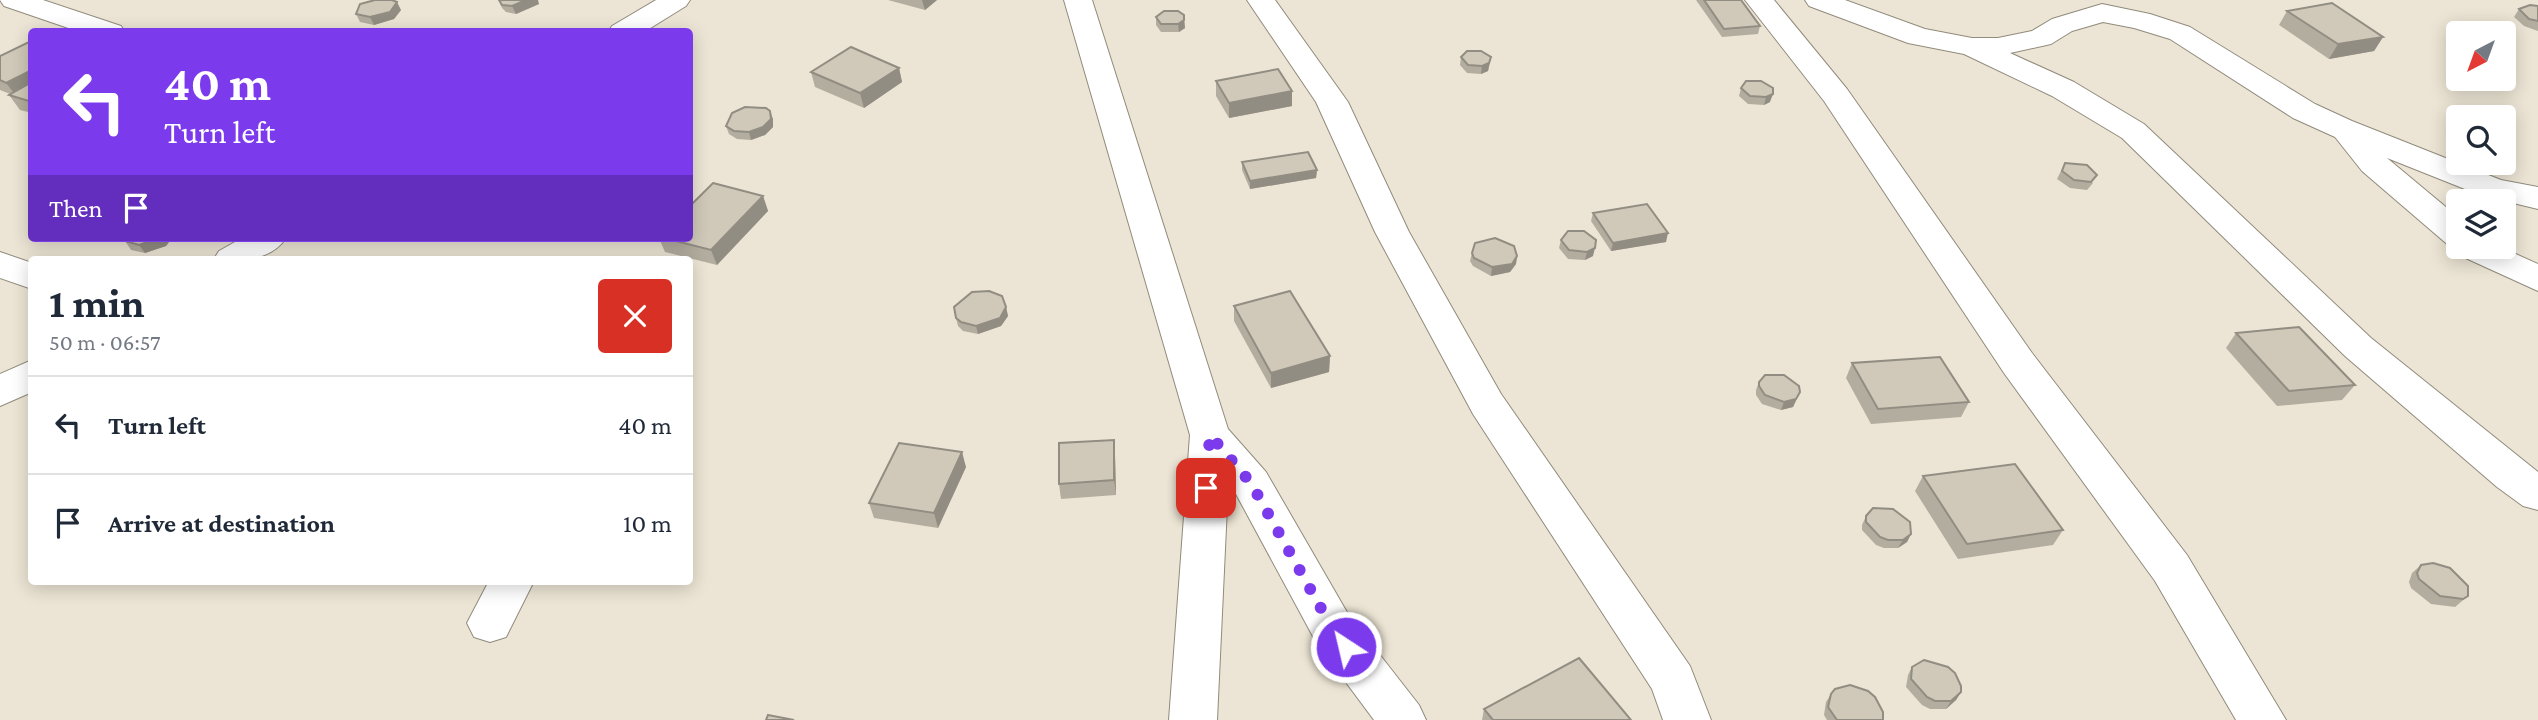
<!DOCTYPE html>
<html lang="en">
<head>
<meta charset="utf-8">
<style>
  body { margin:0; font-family:"Crimson Pro",serif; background:#f2f2f3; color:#1f2937; height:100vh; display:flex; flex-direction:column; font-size:26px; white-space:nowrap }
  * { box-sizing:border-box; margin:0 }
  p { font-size:23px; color:#747a83 }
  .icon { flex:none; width:38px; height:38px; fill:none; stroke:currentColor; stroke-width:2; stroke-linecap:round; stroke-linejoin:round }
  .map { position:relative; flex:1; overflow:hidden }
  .drawer { position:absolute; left:28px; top:256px; width:665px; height:329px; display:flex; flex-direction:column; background:#fff; border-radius:7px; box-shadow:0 4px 18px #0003 }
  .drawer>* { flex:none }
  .guide { position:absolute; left:28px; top:28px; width:665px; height:214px; border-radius:7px; box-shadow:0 4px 18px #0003; background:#7c3aed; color:#fff; overflow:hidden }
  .needle { width:46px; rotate:221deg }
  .tools { position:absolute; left:2446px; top:21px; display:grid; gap:14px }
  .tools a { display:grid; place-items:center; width:70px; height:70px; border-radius:7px; background:#fff; box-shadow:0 4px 18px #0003; font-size:35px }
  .pin { position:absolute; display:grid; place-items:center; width:60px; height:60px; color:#fff; margin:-30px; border-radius:14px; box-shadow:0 4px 10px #0006 }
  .me { position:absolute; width:77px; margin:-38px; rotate:325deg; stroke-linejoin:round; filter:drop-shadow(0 0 5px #0008) }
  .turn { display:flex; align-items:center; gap:24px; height:147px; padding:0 21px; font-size:32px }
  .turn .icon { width:91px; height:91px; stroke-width:2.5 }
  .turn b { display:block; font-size:49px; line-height:60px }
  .then { display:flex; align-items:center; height:66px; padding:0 21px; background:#0003; gap:14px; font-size:26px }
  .round { display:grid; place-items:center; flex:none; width:74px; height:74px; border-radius:7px; background:#f2f2f3 }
  .head { display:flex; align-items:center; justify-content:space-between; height:119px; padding:0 21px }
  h1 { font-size:42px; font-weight:700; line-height:52px }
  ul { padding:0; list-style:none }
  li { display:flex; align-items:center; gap:21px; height:98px; padding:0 21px; border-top:2px solid #e0e1e3 }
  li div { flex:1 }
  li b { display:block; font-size:26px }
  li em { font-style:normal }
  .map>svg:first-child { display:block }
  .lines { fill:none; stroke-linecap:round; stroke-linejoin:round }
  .street-casing { stroke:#918b7c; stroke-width:2 }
  .secondary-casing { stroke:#918b7c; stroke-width:2 }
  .street { fill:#fff; fill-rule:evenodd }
  .secondary { fill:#fff; fill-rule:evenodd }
  .wall { fill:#b3ad9f }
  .shaded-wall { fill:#928d82 }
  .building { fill:#d0c9b9; stroke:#928d82; stroke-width:2 }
  .route { stroke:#7c3aed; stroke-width:12; stroke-dasharray:0 21.6 }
</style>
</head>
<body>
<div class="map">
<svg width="2538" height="720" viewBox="0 0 2538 720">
  <rect width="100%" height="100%" fill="#ece5d5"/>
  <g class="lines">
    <g class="street-casing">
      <g id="street">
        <polygon points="0,0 43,0 121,26 125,32 80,32 4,6"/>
        <polygon points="1064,0 1092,0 1228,429 1266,472 1348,614 1419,705 1426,720 1374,720 1316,642 1236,494 1228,485 1217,720 1169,720 1190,435"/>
        <polygon points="1247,0 1275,0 1348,102 1409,232 1501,394 1690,666 1711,720 1663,720 1652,689 1473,414 1375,232 1316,102"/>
        <polygon points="1745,0 1774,0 1847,89 2032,353 2187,555 2286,720 2236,720 2155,581 2004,373 1824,101"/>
        <polygon points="1805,0 1845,0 1925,29 1972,38 1998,38 2032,31 2052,19 2102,4 2150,14 2190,27 2315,104 2352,121 2501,180 2538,187 2538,209 2480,195 2387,158 2459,218 2459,247 2500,247 2538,264 2538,291 2459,255 2454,246 2447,244 2362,171 2335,137 2293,118 2170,39 2134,28 2103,22 2072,31 2051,44 2010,53 2074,82 2144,124 2371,338 2538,472 2538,510 2523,506 2497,487 2345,356 2122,138 2052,96 1964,54 1908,43 1809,6"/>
        <polygon points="0,252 32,263 32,289 0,278"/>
        <polygon points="489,581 534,581 506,637 490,642 474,637 467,623"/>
      </g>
    </g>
    <g class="secondary-casing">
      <g id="secondary">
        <polygon points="656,0 690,0 686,6 644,32 608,32 612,26"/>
        <path d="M242,238H286C269,263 241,259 214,259L219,251Z"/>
        <polygon points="32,360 32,392 0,406 0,374"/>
      </g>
    </g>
    <use href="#street" class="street"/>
    <use href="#secondary" class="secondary"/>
  </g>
  <g class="wall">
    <polygon points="499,0 539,4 516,14 506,12 502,8"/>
    <polygon points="888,0 937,0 925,10"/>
    <polygon points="1696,0 1741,0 1760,26 1758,34 1722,37"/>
    <polygon points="2538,6 2538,31 2524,26 2514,17 2519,9"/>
    <polygon points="401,10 394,19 374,25 360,22 356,14"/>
    <polygon points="2287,11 2383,37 2374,51 2329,59 2279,25"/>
    <polygon points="1184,15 1185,28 1179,32 1161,32 1156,25 1156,17"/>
    <polygon points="32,42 32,113 20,110 9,95 10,94 0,90 0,56"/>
    <polygon points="1461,57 1491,57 1488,71 1481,74 1467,73 1460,65"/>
    <polygon points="899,68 902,82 864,108 815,87 811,72"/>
    <polygon points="1216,81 1292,106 1229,118 1216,96"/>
    <polygon points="1761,81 1770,102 1764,105 1748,104 1739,96 1741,88"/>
    <polygon points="773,119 773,127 765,135 751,140 737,139 729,134 726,126"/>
    <polygon points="1242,162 1317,170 1316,178 1250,189 1242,170"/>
    <polygon points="2065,163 2093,183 2087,190 2070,188 2057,179"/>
    <polygon points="763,196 768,211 717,265 665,252 659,238 690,238"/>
    <polygon points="1593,213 1666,242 1611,251 1591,221"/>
    <polygon points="1568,231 1593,256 1585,260 1568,259 1559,248 1561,240"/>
    <polygon points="127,238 172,238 166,246 145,253 131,250 125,241"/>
    <polygon points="1472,253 1517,256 1516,264 1510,272 1491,276 1473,266 1470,261"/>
    <polygon points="1234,306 1330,356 1329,372 1271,388 1234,321"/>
    <polygon points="1006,307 1008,316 1001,326 978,334 963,331 958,326 956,318"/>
    <polygon points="2236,333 2355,385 2342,400 2277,406 2226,348"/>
    <polygon points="1852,363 1969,402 1961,417 1871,424 1846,378"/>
    <polygon points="1759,382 1800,392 1793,407 1781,410 1762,404 1756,395 1756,390"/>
    <polygon points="1115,455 1116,495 1061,499 1059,484"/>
    <polygon points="966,467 938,528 874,518 869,503"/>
    <polygon points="1923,476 2063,530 2053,545 1958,559 1915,491"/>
    <polygon points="1866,516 1911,534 1907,542 1898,548 1884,548 1876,545 1862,530 1862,525"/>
    <polygon points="2421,565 2468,596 2455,607 2431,604 2411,588 2409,582 2412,573"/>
    <polygon points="1912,667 1961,692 1956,700 1946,709 1930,709 1922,705 1906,687 1908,675"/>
    <polygon points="1831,694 1883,720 1827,720 1824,715 1826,702"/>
    <polygon points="1484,709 1631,720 1482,720"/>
  </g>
  <g class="shaded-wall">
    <polygon points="526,0 538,0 539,4 516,14 512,6"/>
    <polygon points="922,0 937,0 925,10"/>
    <polygon points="397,2 401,10 394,19 374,25 370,17"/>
    <polygon points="1184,20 1185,28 1179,32 1178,24"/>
    <polygon points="2383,37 2374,51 2329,59 2338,44"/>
    <polygon points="1491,57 1488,71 1481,74 1482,66"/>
    <polygon points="899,68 902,82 864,108 860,93"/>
    <polygon points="32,70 32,90 17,97 6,83"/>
    <polygon points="1292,91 1292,106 1229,118 1229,103"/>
    <polygon points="1773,94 1770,102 1764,105 1766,97"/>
    <polygon points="770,111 773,119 773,127 765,135 751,140 749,132"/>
    <polygon points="1317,170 1316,178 1250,189 1250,181"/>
    <polygon points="763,196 768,211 717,265 711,250"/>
    <polygon points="1668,233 1666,242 1611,251 1613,243"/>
    <polygon points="159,238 172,238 166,246 145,253 139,245"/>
    <polygon points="1595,248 1593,256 1585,260 1587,252"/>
    <polygon points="1517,256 1516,264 1510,272 1491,276 1492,267"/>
    <polygon points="1006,307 1008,316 1001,326 978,334 976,326"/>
    <polygon points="1330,356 1329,372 1271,388 1271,373"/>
    <polygon points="1800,392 1793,407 1781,410 1784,402"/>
    <polygon points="1114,440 1115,455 1116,495 1114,480"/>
    <polygon points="962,452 966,467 938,528 934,513"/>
    <polygon points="1911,534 1907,542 1898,548 1903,540"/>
    <polygon points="1961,692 1956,700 1946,709 1951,701"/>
  </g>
  <g class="building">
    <polygon points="375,0 392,0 397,2 390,12 370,17 356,14 360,4"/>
    <polygon points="499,0 526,0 512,6 502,5"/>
    <polygon points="1704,0 1741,0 1760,26 1724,29"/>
    <polygon points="2332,3 2383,37 2338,44 2287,11"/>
    <polygon points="2530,5 2538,6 2538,21 2529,19 2519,9"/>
    <polygon points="1164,11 1178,11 1184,15 1184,20 1178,24 1161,24 1156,17"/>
    <polygon points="31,41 32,70 6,83 0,80 0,56"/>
    <polygon points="851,47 899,68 860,93 811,72"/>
    <polygon points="1467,51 1481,51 1491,57 1489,63 1482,66 1468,65 1461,57"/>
    <polygon points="1278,69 1292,91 1229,103 1216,81"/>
    <polygon points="1746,81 1761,81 1773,88 1773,94 1766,97 1750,96 1741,88"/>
    <polygon points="32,82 32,102 9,95"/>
    <polygon points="745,107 766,108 770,111 771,119 763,127 749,132 734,131 726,126 732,113"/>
    <polygon points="1308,152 1317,170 1250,181 1242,162"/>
    <polygon points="2065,163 2087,165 2097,175 2091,182 2074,180 2062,171"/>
    <polygon points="713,183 763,196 711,250 664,238 690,238 690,206"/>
    <polygon points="1647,204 1668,233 1613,243 1593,213"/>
    <polygon points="1568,231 1584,231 1596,240 1595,248 1587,252 1569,250 1561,240"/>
    <polygon points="127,238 159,238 139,245 125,241"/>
    <polygon points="1495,238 1514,246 1517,256 1512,264 1492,267 1474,258 1472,253 1475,243"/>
    <polygon points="989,291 1002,296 1006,307 1000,318 976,326 961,322 956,318 954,307 972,292"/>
    <polygon points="1290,291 1330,356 1271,373 1234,306"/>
    <polygon points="2299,327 2355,385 2289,391 2236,333"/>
    <polygon points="1940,357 1969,402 1878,409 1852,363"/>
    <polygon points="1765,375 1784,375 1799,386 1800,392 1796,399 1784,402 1765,395 1759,386 1759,382"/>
    <polygon points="1114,440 1114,480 1059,484 1059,443"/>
    <polygon points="899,443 962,452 934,513 869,503"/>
    <polygon points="2015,464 2063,530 1967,544 1923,476"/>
    <polygon points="1873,508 1893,509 1910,522 1911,534 1903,540 1888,540 1880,537 1866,522 1866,516"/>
    <polygon points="2433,563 2450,568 2468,586 2468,596 2463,599 2440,596 2419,579 2417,573 2421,565"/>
    <polygon points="1579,658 1631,720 1493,720 1484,709"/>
    <polygon points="1924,660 1948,667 1955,673 1961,686 1961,692 1951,701 1935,701 1927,697 1911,679 1912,667"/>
    <polygon points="1850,685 1868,691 1875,697 1883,712 1883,720 1837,720 1828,707 1831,694 1835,689"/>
    <polygon points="768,715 794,720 766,720"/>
  </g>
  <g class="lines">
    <polyline class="route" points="1206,488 1210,435 1251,483 1332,628 1346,647"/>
  </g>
</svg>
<div class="tools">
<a><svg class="needle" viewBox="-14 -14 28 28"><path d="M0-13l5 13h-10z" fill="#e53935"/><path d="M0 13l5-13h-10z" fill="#747a83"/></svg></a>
<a><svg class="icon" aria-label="search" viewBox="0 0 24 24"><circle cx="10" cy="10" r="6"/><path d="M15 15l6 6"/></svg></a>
<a><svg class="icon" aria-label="layers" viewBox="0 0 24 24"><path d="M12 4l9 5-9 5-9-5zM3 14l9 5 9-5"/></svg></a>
</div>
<div class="pin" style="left:1206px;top:488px;background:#d93025"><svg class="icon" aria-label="arrive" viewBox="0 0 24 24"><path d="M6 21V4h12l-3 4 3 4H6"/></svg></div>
<svg class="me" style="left:1346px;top:647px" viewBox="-20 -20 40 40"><circle r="17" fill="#7c3aed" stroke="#fff" stroke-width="3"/><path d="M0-11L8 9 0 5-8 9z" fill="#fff"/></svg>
<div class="guide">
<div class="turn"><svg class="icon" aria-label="left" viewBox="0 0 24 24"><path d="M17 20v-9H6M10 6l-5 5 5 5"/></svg><div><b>40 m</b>Turn left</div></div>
<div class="then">Then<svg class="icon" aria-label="arrive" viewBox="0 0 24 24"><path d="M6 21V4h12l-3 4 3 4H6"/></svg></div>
</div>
<section class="drawer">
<div class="head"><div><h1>1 min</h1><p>50 m · 06:57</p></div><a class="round" style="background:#d93025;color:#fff"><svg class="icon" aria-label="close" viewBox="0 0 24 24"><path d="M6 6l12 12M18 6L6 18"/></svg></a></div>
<ul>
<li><svg class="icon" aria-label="left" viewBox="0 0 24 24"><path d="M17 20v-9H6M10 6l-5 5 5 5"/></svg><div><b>Turn left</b></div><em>40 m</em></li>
<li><svg class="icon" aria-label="arrive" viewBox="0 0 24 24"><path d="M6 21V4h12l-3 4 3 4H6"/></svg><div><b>Arrive at destination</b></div><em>10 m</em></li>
</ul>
</section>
</div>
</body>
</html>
